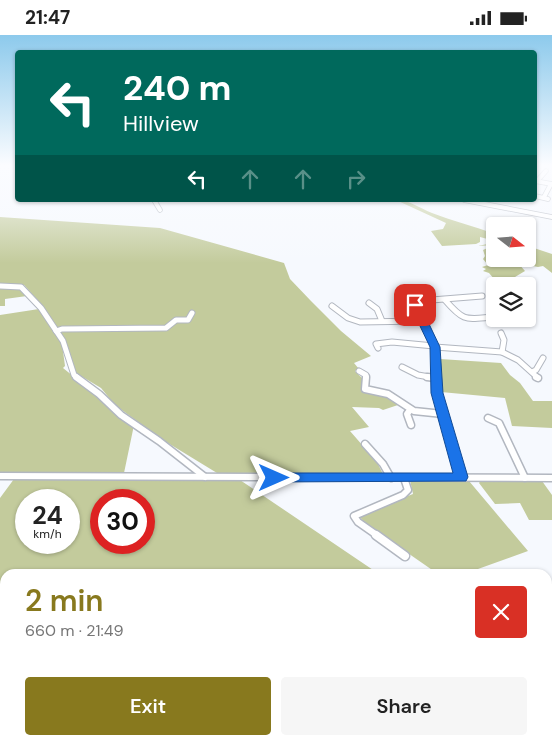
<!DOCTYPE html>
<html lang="en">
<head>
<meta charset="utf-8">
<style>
  body { margin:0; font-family:"DM Sans",sans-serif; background:#f6f6f6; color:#222; height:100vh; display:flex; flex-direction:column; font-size:19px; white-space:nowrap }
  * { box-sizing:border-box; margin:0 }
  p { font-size:16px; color:#767676 }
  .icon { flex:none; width:28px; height:28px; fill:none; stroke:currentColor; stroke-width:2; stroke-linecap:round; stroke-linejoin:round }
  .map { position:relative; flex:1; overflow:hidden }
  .drawer { position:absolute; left:0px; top:534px; width:552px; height:176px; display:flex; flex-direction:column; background:#fff; border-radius:15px 15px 0 0; box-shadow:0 1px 4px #0004 }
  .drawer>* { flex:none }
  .hud { position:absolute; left:15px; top:15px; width:522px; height:152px; border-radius:5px; box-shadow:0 1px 4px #0004; background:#00695c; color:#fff; overflow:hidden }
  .needle { width:32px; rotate:107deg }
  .buttons { position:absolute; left:486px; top:182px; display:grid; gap:10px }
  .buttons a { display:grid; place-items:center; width:50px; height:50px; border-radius:5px; background:#fff; box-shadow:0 1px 4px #0004; font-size:25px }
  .speed { position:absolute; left:15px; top:454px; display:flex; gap:10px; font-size:25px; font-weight:700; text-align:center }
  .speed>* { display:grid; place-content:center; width:65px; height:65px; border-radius:50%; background:#fff; box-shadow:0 1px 4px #0004; line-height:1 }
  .speed small { font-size:12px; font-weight:400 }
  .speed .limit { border:8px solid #d22; background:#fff; color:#111 }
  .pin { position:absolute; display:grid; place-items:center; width:42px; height:42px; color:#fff; margin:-21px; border-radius:10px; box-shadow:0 2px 8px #0006 }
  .me { position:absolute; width:55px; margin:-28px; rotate:90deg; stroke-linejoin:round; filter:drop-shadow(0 0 4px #0008) }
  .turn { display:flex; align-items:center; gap:18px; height:105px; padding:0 25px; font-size:22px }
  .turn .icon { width:65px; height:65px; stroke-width:2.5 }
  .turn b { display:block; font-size:35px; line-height:42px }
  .lanes { display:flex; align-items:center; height:48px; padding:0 25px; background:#0003; justify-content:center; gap:25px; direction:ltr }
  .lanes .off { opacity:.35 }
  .round { display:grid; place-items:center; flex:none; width:52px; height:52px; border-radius:5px; background:#f6f6f6 }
  .head { display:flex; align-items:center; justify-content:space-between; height:85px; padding:0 25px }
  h1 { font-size:30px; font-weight:600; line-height:38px; color:#88791e }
  .action { display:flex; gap:10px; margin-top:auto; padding:10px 25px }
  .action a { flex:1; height:58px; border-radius:5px; background:#88791e; color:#fff; font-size:20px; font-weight:600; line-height:58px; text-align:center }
  .action a+a { background:#f6f6f6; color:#222 }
  .status { display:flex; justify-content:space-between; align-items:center; height:35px; padding:0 25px; background:#fff; direction:ltr }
  .status svg { height:14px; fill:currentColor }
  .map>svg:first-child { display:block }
  .green { fill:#c3cb9c; fill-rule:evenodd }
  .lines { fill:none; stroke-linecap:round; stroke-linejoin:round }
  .minor-far3-casing { stroke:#b2b7c0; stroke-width:5.5 }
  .minor-far2-casing { stroke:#b2b7c0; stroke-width:7 }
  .minor-far1-casing { stroke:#b2b7c0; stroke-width:9 }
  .minor-casing { stroke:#b2b7c0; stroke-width:11 }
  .minor-far3 { stroke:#fff; stroke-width:4 }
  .minor-far2 { stroke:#fff; stroke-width:5 }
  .minor-far1 { stroke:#fff; stroke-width:6 }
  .minor { stroke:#fff; stroke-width:8 }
  .route { fill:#1a73e8; stroke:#114b97 }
</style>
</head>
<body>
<div class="status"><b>21:47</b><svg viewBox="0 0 49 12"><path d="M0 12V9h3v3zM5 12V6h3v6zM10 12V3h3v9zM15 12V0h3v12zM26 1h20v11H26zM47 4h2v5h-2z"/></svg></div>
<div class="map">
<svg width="552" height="709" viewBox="0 0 552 709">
  <rect width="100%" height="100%" fill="#f6f9fe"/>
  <g class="green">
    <path d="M396,165C410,165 419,173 432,178C452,186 474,191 495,199V206L480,202V207L476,209L442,211L431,196L443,194L446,188Z"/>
    <path d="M0,182L160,193L284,228L290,244L311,266L341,296L371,321L354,328L359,334L355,336L365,346L362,356C376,358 388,360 398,370L383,375L379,373L352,372L369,392L350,396L377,427L383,439L217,438L163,405L115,370L101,353L76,338C66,301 50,278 24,250L0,249Z"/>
    <polygon points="492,208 495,209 495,224 528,224 528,211 552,219 552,238 543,231 538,232 518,228 525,236 510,245 513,251 500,251 489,238 483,236 486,234 482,232 488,230 483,224 485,221 483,215 494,210 478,211"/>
    <polygon points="0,251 19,252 27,261 5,264 5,271 0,271"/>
    <polygon points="39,274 62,309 65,331 63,333 134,390 124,438 0,438 0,280"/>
    <polygon points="440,324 501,328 510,340 520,348 533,366 552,366 552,393 512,391 505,363 441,357 438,330"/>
    <path d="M14,444L240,445L379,539H5V705H535L539,709H0V463ZM26,465H69V508H26ZM101,465H144V508H101Z"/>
    <polygon points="410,445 469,446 528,516 464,539 438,539 366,489 358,480 413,459"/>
    <polygon points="481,445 542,446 552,460 552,485 529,485 520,468 495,469 479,448"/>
  </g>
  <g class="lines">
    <g class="minor-far3-casing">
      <g id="minor-far3">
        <polyline points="535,146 552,149"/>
        <polyline points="537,146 546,136"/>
        <polyline points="535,161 548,164"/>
        <polyline points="544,162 551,149"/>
        <polyline points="154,165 160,175"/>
        <polyline points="464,165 552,182"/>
      </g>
    </g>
    <g class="minor-far2-casing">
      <g id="minor-far2">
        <polyline points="0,251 21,252 41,273 63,306 74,340 78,343"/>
        <path d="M445,265C465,288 466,284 495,282"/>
        <polyline points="369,268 377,274 382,286"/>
        <polyline points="332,271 348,283 360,287 422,286"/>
        <polyline points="56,296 62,294 166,293 176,285 188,285 192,278"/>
        <polyline points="501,298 504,305 502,317"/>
        <polyline points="435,312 502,317 518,325 538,343"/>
        <polyline points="378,313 376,309 392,307 434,311"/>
        <polyline points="402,332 418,340 435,343"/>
        <polyline points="359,336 366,340 366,343"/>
        <polyline points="532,337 536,335 543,323"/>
        <polyline points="436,343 435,312 415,270 419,266 482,261"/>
      </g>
    </g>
    <g class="minor-far1-casing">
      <g id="minor-far1">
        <polyline points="76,342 99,359 121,380 159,406 205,442"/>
        <polyline points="366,342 365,354 388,359 414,376 443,379"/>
        <polyline points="427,342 436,343"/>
        <polyline points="436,342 437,358 461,442"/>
        <polyline points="536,342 538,343"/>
        <polyline points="410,375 407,379 411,390"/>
        <polyline points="488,383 499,388 525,443"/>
        <polyline points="365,409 383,429 391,443"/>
        <polyline points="0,441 552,443"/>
        <polyline points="378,501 358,487 354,481 403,460 408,455 404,443"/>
      </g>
    </g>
    <g class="minor-casing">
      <g id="minor">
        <polyline points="376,500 405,521"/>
        <polyline points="548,553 552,555"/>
        <polyline points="548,623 552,622"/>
      </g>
    </g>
    <use href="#minor-far3" class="minor-far3"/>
    <use href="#minor-far2" class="minor-far2"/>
    <use href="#minor-far1" class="minor-far1"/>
    <use href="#minor" class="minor"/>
  </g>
  <linearGradient id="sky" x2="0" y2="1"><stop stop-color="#8dcaec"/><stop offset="0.57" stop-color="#fbfcff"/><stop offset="1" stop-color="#fbfcff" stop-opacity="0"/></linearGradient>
  <rect width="552" height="228" fill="url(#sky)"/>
  <polygon class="route" points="415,267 420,270 440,312 443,358 468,442 466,446 270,447 268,443 270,440 274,438 453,438 431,358 430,312 410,270"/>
</svg>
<div class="buttons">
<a><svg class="needle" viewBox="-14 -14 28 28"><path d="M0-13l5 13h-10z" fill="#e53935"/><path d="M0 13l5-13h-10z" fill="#767676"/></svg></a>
<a><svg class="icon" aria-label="layers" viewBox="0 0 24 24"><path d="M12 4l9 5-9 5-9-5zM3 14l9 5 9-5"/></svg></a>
</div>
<div class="speed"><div>24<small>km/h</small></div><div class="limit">30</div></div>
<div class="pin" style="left:415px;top:270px;background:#d93025"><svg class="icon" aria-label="arrive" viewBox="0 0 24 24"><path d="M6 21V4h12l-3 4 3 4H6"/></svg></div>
<svg class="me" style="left:274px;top:443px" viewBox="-20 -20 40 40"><path d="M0-17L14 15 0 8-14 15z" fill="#1a73e8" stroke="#fff" stroke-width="4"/></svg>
<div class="hud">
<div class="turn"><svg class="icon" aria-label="left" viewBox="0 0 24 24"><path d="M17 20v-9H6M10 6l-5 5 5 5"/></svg><div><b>240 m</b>Hillview</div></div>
<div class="lanes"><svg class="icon" aria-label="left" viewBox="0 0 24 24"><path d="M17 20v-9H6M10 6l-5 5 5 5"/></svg><svg class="icon off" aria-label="ahead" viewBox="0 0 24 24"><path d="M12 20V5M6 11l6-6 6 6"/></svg><svg class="icon off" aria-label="ahead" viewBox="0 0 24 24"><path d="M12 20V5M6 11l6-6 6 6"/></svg><svg class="icon off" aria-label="right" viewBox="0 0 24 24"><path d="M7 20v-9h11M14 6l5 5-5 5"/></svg></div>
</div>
<section class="drawer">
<div class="head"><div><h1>2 min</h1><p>660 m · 21:49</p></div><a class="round" style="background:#d93025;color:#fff"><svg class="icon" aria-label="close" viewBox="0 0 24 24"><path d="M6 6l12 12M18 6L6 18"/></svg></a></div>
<div class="action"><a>Exit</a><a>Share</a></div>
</section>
</div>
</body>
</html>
